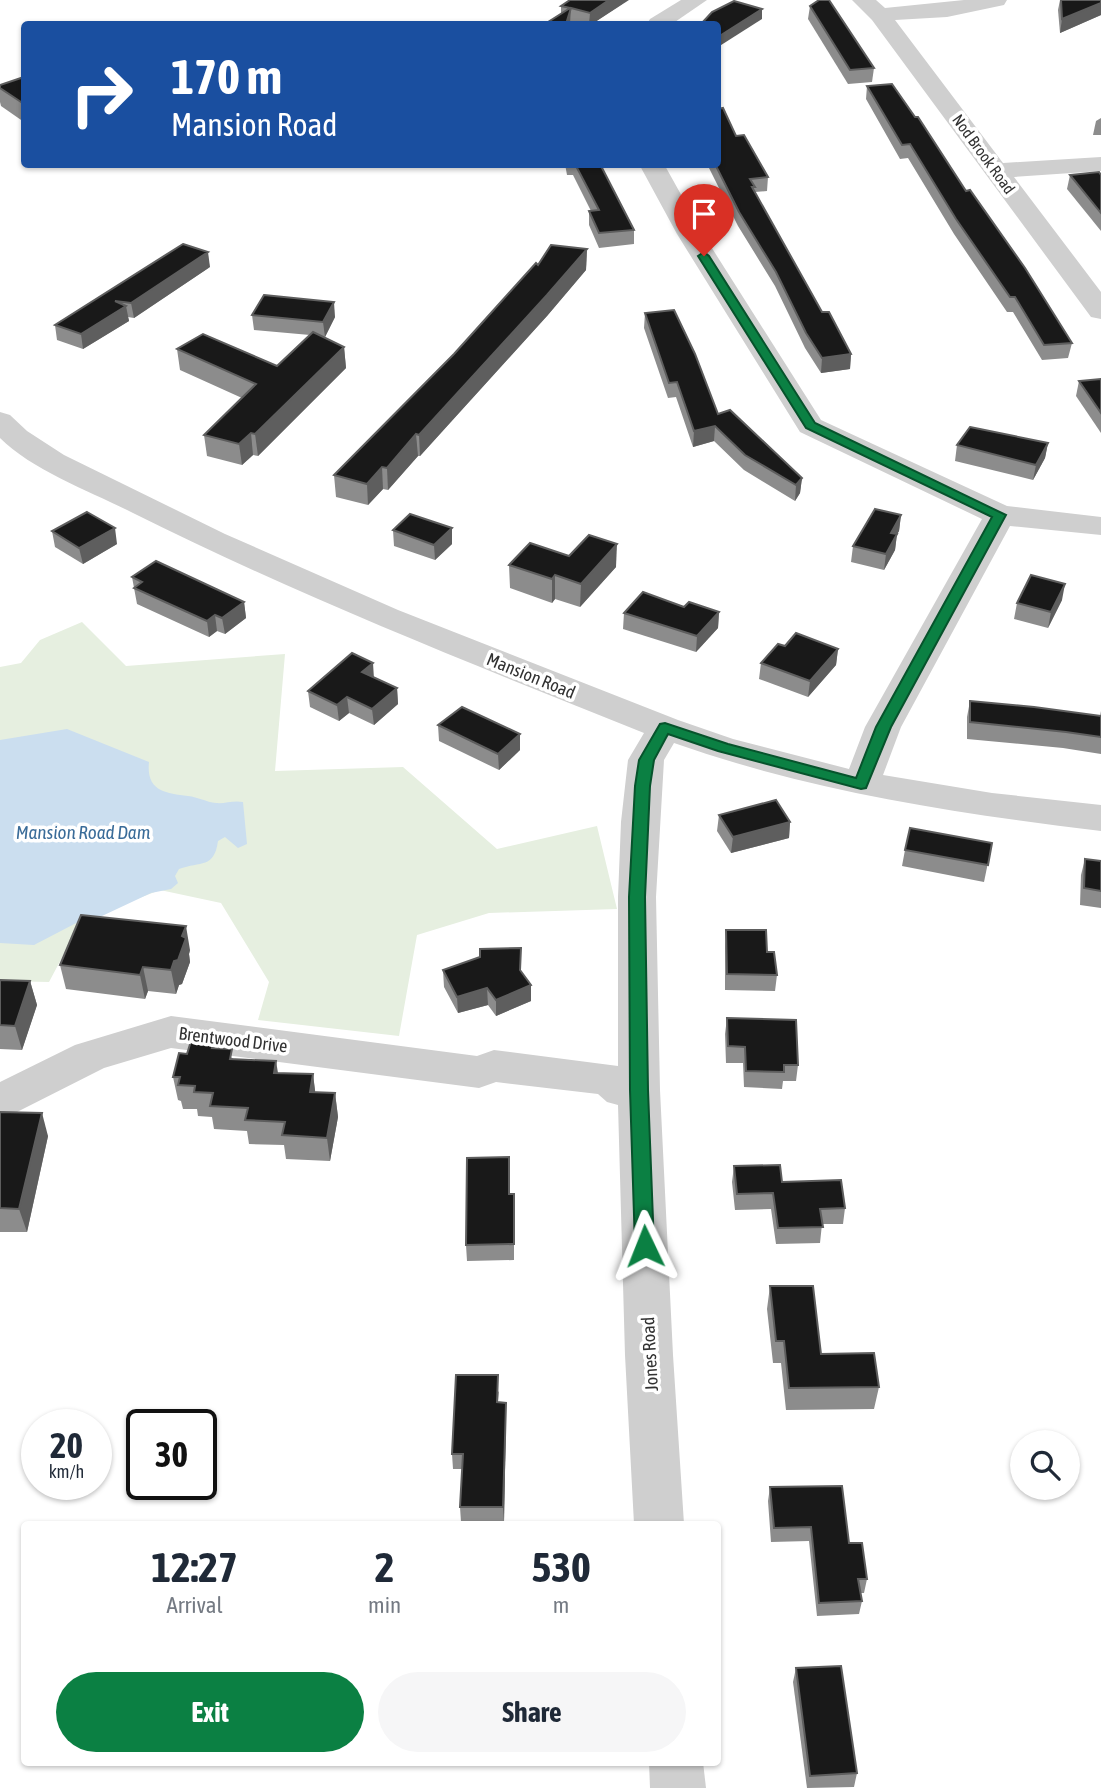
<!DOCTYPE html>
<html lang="en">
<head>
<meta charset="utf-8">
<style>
  body { margin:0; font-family:"Asap Condensed",sans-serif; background:#f6f6f7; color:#1f2937; height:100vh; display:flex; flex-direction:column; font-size:26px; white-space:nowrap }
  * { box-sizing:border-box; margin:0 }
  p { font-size:23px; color:#747a83 }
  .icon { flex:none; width:38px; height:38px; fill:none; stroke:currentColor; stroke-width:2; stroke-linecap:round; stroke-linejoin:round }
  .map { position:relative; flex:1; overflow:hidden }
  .side { position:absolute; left:21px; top:1521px; width:700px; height:245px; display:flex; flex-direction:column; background:#fff; border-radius:7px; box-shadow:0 2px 5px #0004 }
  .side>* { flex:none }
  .top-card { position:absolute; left:21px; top:21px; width:700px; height:147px; border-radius:7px; box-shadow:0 2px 5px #0004; background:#1a4fa0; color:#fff; overflow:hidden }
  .tools { position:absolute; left:1010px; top:1430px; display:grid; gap:14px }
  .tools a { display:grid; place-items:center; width:70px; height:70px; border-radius:50%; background:#fff; box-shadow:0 2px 5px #0004; font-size:35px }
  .speed { position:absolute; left:21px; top:1409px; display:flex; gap:14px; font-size:35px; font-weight:700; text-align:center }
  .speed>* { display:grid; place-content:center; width:91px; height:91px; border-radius:50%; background:#fff; box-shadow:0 2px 5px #0004; line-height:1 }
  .speed small { font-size:18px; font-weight:400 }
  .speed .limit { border:4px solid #111; border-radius:10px; background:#fff; color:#111 }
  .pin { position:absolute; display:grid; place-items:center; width:60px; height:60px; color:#fff; margin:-72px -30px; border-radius:50% 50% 50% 0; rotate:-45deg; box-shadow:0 0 7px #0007 }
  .pin .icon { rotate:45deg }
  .me { position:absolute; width:77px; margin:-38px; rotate:358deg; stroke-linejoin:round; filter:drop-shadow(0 0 5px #0008) }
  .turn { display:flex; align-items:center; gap:24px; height:147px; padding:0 35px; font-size:32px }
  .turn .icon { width:91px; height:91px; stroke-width:2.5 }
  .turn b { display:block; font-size:49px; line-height:60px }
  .eta { display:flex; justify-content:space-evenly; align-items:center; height:119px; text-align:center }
  .eta b { font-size:42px; font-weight:700; line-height:49px }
  .cta { display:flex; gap:14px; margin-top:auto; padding:14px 35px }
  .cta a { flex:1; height:80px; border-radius:42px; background:#0b8043; color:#fff; font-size:28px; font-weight:700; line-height:80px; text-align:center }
  .cta a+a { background:#f6f6f7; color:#1f2937 }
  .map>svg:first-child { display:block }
  .green { fill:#e6efe0 }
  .water { fill:#cbdeef }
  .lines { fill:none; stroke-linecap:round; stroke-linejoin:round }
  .minor { fill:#cfcfcf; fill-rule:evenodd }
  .wall { fill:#8c8c8c }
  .shaded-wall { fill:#5e5e5e }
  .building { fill:#191919; stroke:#5e5e5e; stroke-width:2 }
  .route { fill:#0b8043; stroke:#07532c; stroke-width:2 }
  .labels { text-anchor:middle; stroke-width:7; stroke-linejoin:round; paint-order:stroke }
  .far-street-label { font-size:16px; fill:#323232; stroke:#fff }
  .street-label { font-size:18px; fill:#323232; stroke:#fff }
  .water-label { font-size:19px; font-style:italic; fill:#3a6c99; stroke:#fff }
</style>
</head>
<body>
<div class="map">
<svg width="1101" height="1788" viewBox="0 0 1101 1788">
  <rect width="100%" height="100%" fill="#fff"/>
  <polygon class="green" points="82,622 126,666 285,654 275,771 403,767 497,849 597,826 617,909 489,913 417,935 399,1036 258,1020 269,982 221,903 160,890 82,920 49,982 0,981 0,667 21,663 40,640"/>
  <path class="water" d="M67,729L149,762C146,791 165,793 188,796C198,797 206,802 216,803C225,804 233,800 243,802L247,844L238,848L225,837L218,841C214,869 201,861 179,869L175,876L178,883L171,889L151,893L102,916L82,920L34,945L0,943V740Z"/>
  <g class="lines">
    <g class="minor">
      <polygon points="681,0 707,0 672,24 647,24 650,19"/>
      <polygon points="852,0 876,0 885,8 964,0 1007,0 1004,5 947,17 895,20 1003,163 1101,157 1101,171 1014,177 1101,292 1101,319 1091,317 872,20"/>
      <path d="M639,164H664L703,234L821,420L1007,506L1101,517V535L1010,526L901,727L883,775L992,793L1101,805V831C955,813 813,792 674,743L664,760L656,897L660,1090L673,1355L684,1524H634L625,1355L618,1105L607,1102L598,1094L496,1082L479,1088L171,1048L104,1068L15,1113L0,1118V1082L75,1045L171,1016L477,1056L494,1050L618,1066V897L621,822L628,760L644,733C472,664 299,596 133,513C92,492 33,471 0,438V412L10,415L27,431L64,455L225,534L398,610L678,720L733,739L849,769L865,727L982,519L800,432L677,234Z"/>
      <polygon points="649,1762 703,1762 706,1788 650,1788"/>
    </g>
  </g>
  <g class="wall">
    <polygon points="1060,0 1101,0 1101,15 1060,33 1058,10"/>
    <polygon points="622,4 592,24 582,24 571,22 570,24 545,24 561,14 561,6"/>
    <polygon points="810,6 874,68 872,82 848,84 808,19"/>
    <polygon points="24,77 24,122 1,106 0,102 0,85"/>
    <polygon points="867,86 966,191 1072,343 1068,358 1042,360 1013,312 1007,312 954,234 908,158 900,159 866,99"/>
    <polygon points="1101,118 1101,135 1093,135 1096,121"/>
    <polygon points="736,136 768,177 767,191 755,192 822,312 851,354 850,369 821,373 805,348 775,286 738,226 707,164 718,164"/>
    <polygon points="565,164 600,164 634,230 634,244 599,248 589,225 589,211 591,211 573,175 567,175"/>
    <polygon points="1070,175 1101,175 1101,231 1067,189"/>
    <polygon points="587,249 586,270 547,316 420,456 418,456 388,490 383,489 368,505 336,497 334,475 454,354 538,265"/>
    <polygon points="210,267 134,318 128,317 129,321 83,349 57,340 55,325"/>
    <polygon points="645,313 718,414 802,478 800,493 795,501 744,470 714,441 693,447 676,397 668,398 644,328"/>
    <polygon points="252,315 335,317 325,337 323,337 344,347 346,368 258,456 253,455 242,465 207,456 204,435 242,398 180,370 177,349 277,366 310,335 254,330"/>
    <polygon points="1101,379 1101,433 1076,396 1079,381"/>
    <polygon points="1048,443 1045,458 1033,480 955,461 957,445"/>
    <polygon points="901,515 899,531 897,534 895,550 884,570 851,562 853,546"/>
    <polygon points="393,530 452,544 435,560 394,546"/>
    <polygon points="52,531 117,544 83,564 55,547"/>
    <polygon points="569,556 616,567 580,607 555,599 552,603 510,588 509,565"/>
    <polygon points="132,577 244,602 246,618 225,634 217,631 209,637 137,604"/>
    <polygon points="1062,600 1048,628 1014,619 1017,603"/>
    <polygon points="684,607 719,612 718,628 696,652 623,629 624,613"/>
    <polygon points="785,646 838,649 836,665 808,697 759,679 761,663"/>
    <polygon points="374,678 397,688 398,704 374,725 349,713 339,721 310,707 308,691"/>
    <polygon points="970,701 1100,716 1101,711 1101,754 1063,748 967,739 967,717"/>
    <polygon points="438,725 520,734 520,750 499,770 439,741"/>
    <polygon points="719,815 790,822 789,838 731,853 717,831"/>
    <polygon points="992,843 984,882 902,866 905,850"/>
    <polygon points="1085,859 1101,861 1101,908 1080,905 1081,875"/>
    <polygon points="726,930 767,952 777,975 775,991 725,990 725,947"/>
    <polygon points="521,948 521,972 531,985 531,1001 496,1016 488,1005 458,1013 444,987 443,970"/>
    <polygon points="190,950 189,954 190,962 182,984 179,985 176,994 148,991 145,999 66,989 60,965"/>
    <polygon points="0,980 30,981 37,1005 22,1050 0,1049"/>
    <polygon points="727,1018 798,1065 796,1081 783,1081 782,1089 744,1087 743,1063 726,1063 725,1034"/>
    <polygon points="215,1048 234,1059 278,1073 313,1074 315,1092 335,1093 338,1117 330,1161 286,1159 284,1145 249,1144 247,1131 214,1129 212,1117 198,1116 197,1109 183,1109 181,1101 178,1100 173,1077 187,1054"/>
    <polygon points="0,1112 48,1136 27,1232 0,1232"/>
    <polygon points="734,1166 782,1182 845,1208 843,1224 822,1224 820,1243 776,1244 771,1209 735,1210 732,1182"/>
    <polygon points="510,1194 514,1194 514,1260 467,1261 466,1245"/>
    <polygon points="770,1286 821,1354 879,1387 874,1409 786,1410 781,1363 773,1363 767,1309"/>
    <polygon points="499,1391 498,1402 506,1403 504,1522 461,1522 460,1507 462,1469 453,1469 452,1454"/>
    <polygon points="770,1487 849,1543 867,1579 864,1593 860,1593 862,1601 859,1614 817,1616 809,1541 771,1542 768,1501"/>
    <polygon points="796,1668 857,1773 854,1787 807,1788 793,1682"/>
  </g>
  <g class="shaded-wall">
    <polygon points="609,0 629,0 592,24 589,24 590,13"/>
    <polygon points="1101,3 1101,15 1060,33 1062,19"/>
    <polygon points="571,8 570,24 566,24"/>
    <polygon points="762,9 762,19 718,47 718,37"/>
    <polygon points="587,249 586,270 547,316 420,456 419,435"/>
    <polygon points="208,252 210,267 134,318 131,303"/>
    <polygon points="334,302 335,317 325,337 323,322"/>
    <polygon points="126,306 129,321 83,349 81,334"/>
    <polygon points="344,347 346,368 258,456 255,434"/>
    <polygon points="851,354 850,369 821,373 822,358"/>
    <polygon points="715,426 714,441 693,447 694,431"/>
    <polygon points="251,433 253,455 242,465 239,444"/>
    <polygon points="416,434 418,456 388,490 387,468"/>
    <polygon points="1048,443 1045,458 1033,480 1036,465"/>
    <polygon points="382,467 383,489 368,505 367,484"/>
    <polygon points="802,478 800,493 795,501 796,485"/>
    <polygon points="901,515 899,531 889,549 891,533"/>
    <polygon points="115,528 117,544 83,564 79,548"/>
    <polygon points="452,528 452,544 435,560 434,545"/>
    <polygon points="897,534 895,550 884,570 886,554"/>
    <polygon points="617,544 616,567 580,607 581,584"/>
    <polygon points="555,575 555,599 552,603 552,579"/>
    <polygon points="1065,584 1062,600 1048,628 1051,612"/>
    <polygon points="244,602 246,618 225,634 222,618"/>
    <polygon points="719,612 718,628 696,652 697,636"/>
    <polygon points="215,615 217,631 209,637 207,621"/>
    <polygon points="838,649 836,665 808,697 810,681"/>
    <polygon points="373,663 374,679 362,672"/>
    <polygon points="397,688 398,704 374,725 372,709"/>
    <polygon points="347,697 349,713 339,721 337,705"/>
    <polygon points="520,734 520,750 499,770 498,754"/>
    <polygon points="790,822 789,838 731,853 733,837"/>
    <polygon points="186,926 190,950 189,954 190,962 182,984 179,985 176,994 171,970"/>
    <polygon points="143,967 148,991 145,999 140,975"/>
    <polygon points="30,981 37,1005 22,1050 15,1026"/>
    <polygon points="531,985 531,1001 496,1016 496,1000"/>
    <polygon points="487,988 488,1005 458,1013 457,997"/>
    <polygon points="276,1061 280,1085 274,1073"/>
    <polygon points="313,1074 316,1098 310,1092"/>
    <polygon points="335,1093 338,1117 330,1161 327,1138"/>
    <polygon points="42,1113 48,1136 27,1232 19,1209"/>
    <polygon points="506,1403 506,1418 504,1522 503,1507"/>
  </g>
  <g class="building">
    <polygon points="570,0 609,0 590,13 571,8 566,24 545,24 570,8 561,6"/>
    <polygon points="819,0 829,0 874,68 850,70 810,6"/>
    <polygon points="1061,0 1101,0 1101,3 1062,19"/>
    <polygon points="734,1 762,9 718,37 718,24 701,24 712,12"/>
    <polygon points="24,77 24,104 0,88 0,85"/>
    <polygon points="892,84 915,117 918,117 966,191 970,190 1025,268 1072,343 1044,345 1015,297 1010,297 956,219 910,144 902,145 867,86"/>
    <polygon points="723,108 736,136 744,135 768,177 750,179 755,187 752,187 822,312 829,312 851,354 822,358 806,333 776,272 739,212 715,164 718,164 718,109"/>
    <polygon points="575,164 600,164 634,230 599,233 589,211 599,210"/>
    <polygon points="1099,172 1101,175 1101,213 1070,175"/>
    <polygon points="183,244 208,252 131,303 115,301 126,306 81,334 55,325"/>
    <polygon points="551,245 587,249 547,295 419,435 416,434 387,468 382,467 367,484 334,475 454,354 536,263 538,265"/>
    <polygon points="264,295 334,302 323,322 252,315"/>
    <polygon points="674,310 695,354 718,414 730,410 802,478 796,485 745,455 715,426 694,431 677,382 669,383 645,313"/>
    <polygon points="313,332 344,347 255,434 251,433 239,444 204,435 256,384 177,349 203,334 277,366"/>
    <polygon points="1101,379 1101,413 1079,381"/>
    <polygon points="970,427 1048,443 1036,465 957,445"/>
    <polygon points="875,509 901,515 891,533 897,534 886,554 853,546"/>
    <polygon points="87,512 115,528 79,548 52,531"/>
    <polygon points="410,514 452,528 434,545 393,530"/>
    <polygon points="589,535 617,544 581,584 555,575 552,579 509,565 530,543 569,556"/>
    <polygon points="156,561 244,602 222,618 215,615 207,621 134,588 142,582 132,577"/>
    <polygon points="1031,575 1065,584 1051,612 1017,603"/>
    <polygon points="643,592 684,607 689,602 719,612 697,636 624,613"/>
    <polygon points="796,633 838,649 810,681 761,663 778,644 785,646"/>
    <polygon points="352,653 373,663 362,672 397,688 372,709 347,697 337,705 308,691"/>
    <polygon points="970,701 1034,707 1101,716 1101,715 1101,737 1066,732 970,722"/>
    <polygon points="462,707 520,734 498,754 438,725"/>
    <polygon points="776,800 790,822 733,837 719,815"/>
    <polygon points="910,828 992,843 988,865 905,850"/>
    <polygon points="1085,859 1101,861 1101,891 1084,888"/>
    <polygon points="81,915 186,926 182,936 186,938 178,960 174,961 171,970 143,967 140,975 60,965"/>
    <polygon points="726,930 766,930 767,952 774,952 777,975 727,974"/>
    <polygon points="521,948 520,970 531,985 496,1000 487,988 457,997 443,970 480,957 480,949"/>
    <polygon points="0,980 30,981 15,1026 0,1025"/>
    <polygon points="727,1018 796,1020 798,1065 784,1065 784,1072 746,1071 745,1047 728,1046"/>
    <polygon points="191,1041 214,1042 212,1048 232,1049 230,1059 276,1061 274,1073 313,1074 310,1092 335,1093 327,1138 282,1135 285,1122 245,1120 248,1108 210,1106 213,1093 194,1092 195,1086 178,1085 180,1077 173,1077 179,1053 187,1054"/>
    <polygon points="0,1112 42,1113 19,1209 0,1208"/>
    <polygon points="509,1157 509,1194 514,1194 514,1244 466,1245 467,1158"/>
    <polygon points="780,1165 782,1182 841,1180 845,1208 820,1209 823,1227 778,1228 773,1193 737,1194 734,1166"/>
    <polygon points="770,1286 813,1286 821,1354 874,1353 879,1387 789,1388 784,1341 776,1341"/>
    <polygon points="456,1375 498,1375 497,1402 506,1403 503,1507 460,1507 463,1454 452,1454"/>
    <polygon points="842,1486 849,1543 862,1543 867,1579 858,1579 862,1601 819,1603 811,1527 774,1528 770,1487"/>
    <polygon points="841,1666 857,1773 810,1776 796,1668"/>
  </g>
  <polygon class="route" points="704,252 709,256 815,423 1006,515 891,727 866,788 861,789 718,751 668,734 654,760 650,786 645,897 648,1090 654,1246 651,1251 645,1254 638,1251 635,1246 630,1090 629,897 635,786 639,760 660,724 665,723 728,744 856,778 876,727 992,517 806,428 698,256"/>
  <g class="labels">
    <g class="far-street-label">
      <text transform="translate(984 154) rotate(54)" y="6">Nod Brook Road</text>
    </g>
    <g class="street-label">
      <text transform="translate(531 676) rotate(22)" y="6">Mansion Road</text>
      <text transform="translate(233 1040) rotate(7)" y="6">Brentwood Drive</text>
      <text transform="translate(650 1354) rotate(-93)" y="6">Jones Road</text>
    </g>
    <g class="water-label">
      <text x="83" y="839">Mansion Road Dam</text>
    </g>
  </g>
</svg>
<div class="tools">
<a><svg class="icon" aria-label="search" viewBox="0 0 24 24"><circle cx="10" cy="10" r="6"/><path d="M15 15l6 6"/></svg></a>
</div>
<div class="speed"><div>20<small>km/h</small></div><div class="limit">30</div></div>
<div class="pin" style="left:704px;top:256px;background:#d93025"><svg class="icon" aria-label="arrive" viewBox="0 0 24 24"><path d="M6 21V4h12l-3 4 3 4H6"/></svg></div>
<svg class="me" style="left:645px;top:1246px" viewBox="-20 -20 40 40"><path d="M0-17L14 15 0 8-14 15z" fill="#0b8043" stroke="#fff" stroke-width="4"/></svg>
<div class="top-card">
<div class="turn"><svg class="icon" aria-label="right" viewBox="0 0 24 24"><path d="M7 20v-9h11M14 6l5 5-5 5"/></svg><div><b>170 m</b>Mansion Road</div></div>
</div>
<section class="side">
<div class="eta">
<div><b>12:27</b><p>Arrival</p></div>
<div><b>2</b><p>min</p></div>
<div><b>530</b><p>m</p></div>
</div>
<div class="cta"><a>Exit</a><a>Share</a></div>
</section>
</div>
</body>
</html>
